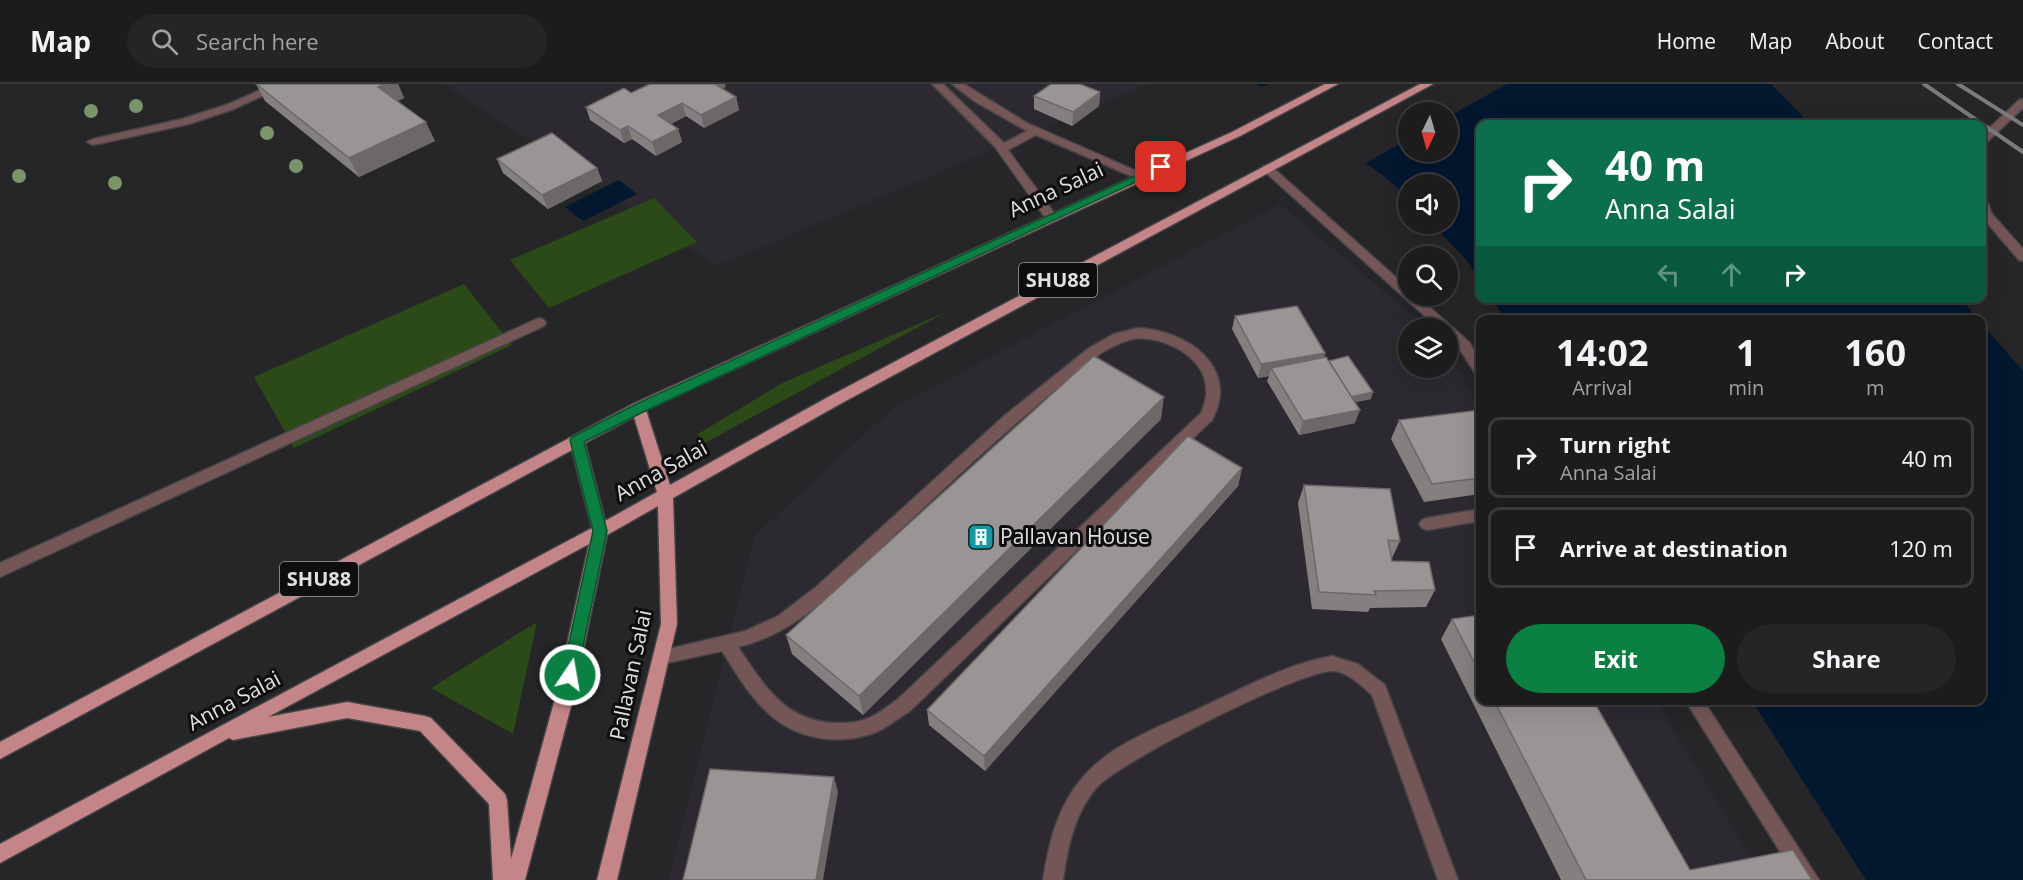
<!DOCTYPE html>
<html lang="en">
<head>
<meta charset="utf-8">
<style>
  body { margin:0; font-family:"Open Sans",sans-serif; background:#252526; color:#f1f3f6; height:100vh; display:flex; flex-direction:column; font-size:22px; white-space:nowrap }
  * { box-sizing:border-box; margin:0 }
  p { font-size:20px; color:#a0a1a4 }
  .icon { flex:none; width:33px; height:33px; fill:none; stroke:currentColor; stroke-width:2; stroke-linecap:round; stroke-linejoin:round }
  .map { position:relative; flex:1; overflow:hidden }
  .sheet { position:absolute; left:1476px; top:231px; width:510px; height:390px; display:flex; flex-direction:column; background:#1c1c1d; border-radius:12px; box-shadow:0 6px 24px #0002,0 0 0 2px #3a3a3b }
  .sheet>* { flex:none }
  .top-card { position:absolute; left:1476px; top:36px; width:510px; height:183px; border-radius:12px; box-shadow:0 6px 24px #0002,0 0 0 2px #3a3a3b; background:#0b6e4f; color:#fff; overflow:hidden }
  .needle { width:39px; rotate:185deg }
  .buttons { position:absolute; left:1398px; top:18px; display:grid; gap:12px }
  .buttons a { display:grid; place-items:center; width:60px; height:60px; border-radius:50%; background:#1c1c1d; box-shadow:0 6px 24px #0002,0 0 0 2px #3a3a3b; font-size:30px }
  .pin { position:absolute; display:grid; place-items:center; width:51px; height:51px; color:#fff; margin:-26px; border-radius:12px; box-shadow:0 3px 9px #0006 }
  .me { position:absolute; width:66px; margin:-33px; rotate:12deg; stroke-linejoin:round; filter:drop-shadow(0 0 4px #0008) }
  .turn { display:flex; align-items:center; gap:21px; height:126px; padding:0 30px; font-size:27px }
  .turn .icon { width:78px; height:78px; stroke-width:2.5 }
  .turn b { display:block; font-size:42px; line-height:51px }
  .lanes { display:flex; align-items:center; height:57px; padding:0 30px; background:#0003; justify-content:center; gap:30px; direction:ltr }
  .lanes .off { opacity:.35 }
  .eta { display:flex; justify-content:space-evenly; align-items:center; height:102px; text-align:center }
  .eta b { font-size:36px; font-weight:700; line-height:42px }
  .action { display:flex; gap:12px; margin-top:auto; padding:12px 30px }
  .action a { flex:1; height:69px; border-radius:36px; background:#0b8043; color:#fff; font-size:24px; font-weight:700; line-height:69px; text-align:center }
  .action a+a { background:#252526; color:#f1f3f6 }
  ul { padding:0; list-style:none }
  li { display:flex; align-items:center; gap:18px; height:81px; margin:0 12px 9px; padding:0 18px; border:3px solid #3a3a3b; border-radius:12px }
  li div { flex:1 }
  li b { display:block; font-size:22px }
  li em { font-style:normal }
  header { display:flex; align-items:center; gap:36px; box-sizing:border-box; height:84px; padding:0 30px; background:#1c1c1d; border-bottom:2px solid #3a3a3b }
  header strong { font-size:28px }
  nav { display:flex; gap:33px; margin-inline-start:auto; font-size:21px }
  .search { width:420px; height:54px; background:#252526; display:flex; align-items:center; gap:15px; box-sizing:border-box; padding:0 21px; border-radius:33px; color:#a0a1a4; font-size:22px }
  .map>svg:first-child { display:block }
  .built { fill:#2d2931 }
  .green { fill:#2c4a17 }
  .water { fill:#01182f; fill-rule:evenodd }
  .pier { fill:#262527 }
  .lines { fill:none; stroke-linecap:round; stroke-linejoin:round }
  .minor-casing { stroke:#444345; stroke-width:3 }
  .major-casing { stroke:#444345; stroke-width:3 }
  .minor { fill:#745657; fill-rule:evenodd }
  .major { fill:#c38588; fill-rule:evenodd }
  .rail { stroke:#7b7a7c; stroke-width:4 }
  .tree { fill:#799569 }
  .wall { fill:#848080 }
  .shaded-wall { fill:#6c6868 }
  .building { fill:#9a9595; stroke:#6c6868; stroke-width:1.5 }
  .route { fill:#0b8043; stroke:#07532c; stroke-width:1.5 }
  .labels { text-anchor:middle; stroke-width:6; stroke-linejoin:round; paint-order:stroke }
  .shield { fill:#0f0e0f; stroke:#a1a0a2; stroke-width:1.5 }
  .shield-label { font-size:20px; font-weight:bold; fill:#e0dfe1 }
  .street-label { font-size:21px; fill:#e0dfe1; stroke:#0f0e0f }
  .poi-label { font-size:21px; fill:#e0dfe1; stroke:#0f0e0f; text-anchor:start }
</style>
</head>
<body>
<header>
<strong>Map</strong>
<div class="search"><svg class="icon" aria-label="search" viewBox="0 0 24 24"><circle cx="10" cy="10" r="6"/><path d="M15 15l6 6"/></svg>Search here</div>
<nav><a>Home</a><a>Map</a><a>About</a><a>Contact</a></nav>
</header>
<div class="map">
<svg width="2023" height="796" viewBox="0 0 2023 796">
  <rect width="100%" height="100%" fill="#262527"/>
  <g class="built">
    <polygon points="444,0 1150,0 717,182"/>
    <polygon points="1280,120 1428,244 1408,244 1408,284 1448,284 1448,269 1480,324 1480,616 1656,617 1764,796 668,796 754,452 893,324"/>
  </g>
  <g class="green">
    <polygon points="654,114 697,158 549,224 510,176"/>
    <polygon points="464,200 512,261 294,364 254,293"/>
    <polygon points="948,227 701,361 698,350 782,299"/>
    <polygon points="537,538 513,650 431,604"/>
  </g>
  <g class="water">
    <path d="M1257,0H1771L1810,40H1480V197L1466,175L1432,140H1448V100H1408V115L1389,96ZM1408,28H1448V68H1408Z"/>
    <polygon points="619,96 637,110 583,137 565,123"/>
    <polygon points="1960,214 1978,235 1506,236 1492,215"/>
    <polygon points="1982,240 2023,287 2023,796 1866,796 1752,617 1982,616"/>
  </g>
  <polygon class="pier" points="1268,0 1507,0 1448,33 1448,28 1408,28 1408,55 1363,81 1258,5"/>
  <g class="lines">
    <g class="minor-casing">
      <g id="minor">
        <polygon points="274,0 288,0 234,25 189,40 93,61 87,58 93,55 182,35 226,21"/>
        <polygon points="932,0 943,0 1004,59 1027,47 974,17 952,0 964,0 1027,39 1148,92 1142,96 1138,95 1036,51 1008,66 1057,133 1055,136 1047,136 995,63"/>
        <polygon points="2023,15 2023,24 1986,59 1982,60 1982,51 2019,16"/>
        <polygon points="1267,81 1271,82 1408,204 1408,212 1417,212 1469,258 1480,276 1480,291 1475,289 1459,264 1448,253 1448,244 1438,244 1263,86 1263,82"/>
        <polygon points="1982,114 1986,115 1992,130 2023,165 2023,177 2019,176 1982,133"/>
        <polygon points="539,234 544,236 546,239 544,242 0,493 0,479"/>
        <path d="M1138,244C1185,246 1241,282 1212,336L910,627C900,633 890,641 879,647C841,663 795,656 766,627C748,610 735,587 722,567L662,580L656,578L654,573L656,568L745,547L778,532L816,503L1004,332L1089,264L1114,250ZM1138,254C1177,255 1222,284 1201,329L898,615C888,622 878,631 866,635C857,639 845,639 835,639C784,637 764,601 738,563C804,548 854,488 902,444C952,397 1002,350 1054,307C1080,286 1104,260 1138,254Z"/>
        <polygon points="1480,425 1480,437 1427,446 1422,444 1419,440 1422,436 1427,434"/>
        <path d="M1332,572L1358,580L1385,601L1458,796H1438L1372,611C1362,602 1348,588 1334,587C1304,584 1119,678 1097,703C1074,730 1068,762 1063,796H1043C1049,758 1058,720 1085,691C1113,659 1162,642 1200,624C1242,605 1286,580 1332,572Z"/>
        <polygon points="1685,616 1703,616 1819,796 1798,796"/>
      </g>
    </g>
    <g class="major-casing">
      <path id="major" d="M1325,0H1338L1240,52L646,326L670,401L830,312L1420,0H1433L840,320L673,414L677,540L617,796H597L661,540L658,422L607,451L574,611L525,796H493L489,720L420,647L347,634L233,656L229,654L0,779V760L592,444L572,366L0,675V658L633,320L1232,48ZM634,333L657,408L605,437L585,359ZM589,460L556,611L511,775L507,716L505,710L431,634L425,632L347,618L268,633Z"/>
    </g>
    <use href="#minor" class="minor"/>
    <use href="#major" class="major"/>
    <g class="rail">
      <polyline points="1924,0 2023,68"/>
      <polyline points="1958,0 2023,41"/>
    </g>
  </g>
  <g class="tree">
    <circle cx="136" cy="22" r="7"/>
    <circle cx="91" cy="27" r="7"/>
    <circle cx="267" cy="49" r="7"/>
    <circle cx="296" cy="82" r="7"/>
    <circle cx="19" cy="92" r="7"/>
    <circle cx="115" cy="99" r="7"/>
  </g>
  <g class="wall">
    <polygon points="256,0 398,0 404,14 397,17 435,57 359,93 265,17"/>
    <polygon points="726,3 722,4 736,13 739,26 704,44 686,32 671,40 678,45 682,58 656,72 632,55 624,59 590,36 586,23"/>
    <polygon points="1100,8 1099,22 1072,42 1034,25 1034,12"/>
    <polygon points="497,75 597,84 602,97 548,125 503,89"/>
    <polygon points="1235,232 1325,269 1324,273 1371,315 1355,318 1355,339 1299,351 1267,297 1269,292 1258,294 1232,245"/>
    <polygon points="1480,326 1480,410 1424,418 1391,355 1399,336"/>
    <polygon points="1161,335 863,631 792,570 786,551"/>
    <polygon points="1242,384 1238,402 985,687 929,641 927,626"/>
    <polygon points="1304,401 1400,457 1392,474 1392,477 1435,506 1426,523 1370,524 1368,528 1312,525 1298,419"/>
    <polygon points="1480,531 1480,616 1593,616 1690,786 1812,796 1561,796 1441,555 1452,535"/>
  </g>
  <g class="shaded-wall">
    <polygon points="385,0 398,0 404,14 387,22 378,3"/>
    <polygon points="710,0 725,0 726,3 712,9"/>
    <polygon points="1100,8 1099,22 1072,42 1073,28"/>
    <polygon points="736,13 739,26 704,44 701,31"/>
    <polygon points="682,19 686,32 661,45 658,31"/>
    <polygon points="426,38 435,57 359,93 349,74"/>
    <polygon points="628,42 632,55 624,59 620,46"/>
    <polygon points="678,45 682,58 656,72 652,58"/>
    <polygon points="597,84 602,97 548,125 542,111"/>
    <polygon points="1325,269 1321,282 1271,284 1269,292 1258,294 1261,280"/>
    <polygon points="1373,308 1371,315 1347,320 1350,313"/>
    <polygon points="1164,313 1161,335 863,631 859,612"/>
    <polygon points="1360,326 1355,339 1299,351 1303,337"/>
    <polygon points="1242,384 1238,402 985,687 984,672"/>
    <polygon points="834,693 838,708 823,796 816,796"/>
  </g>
  <g class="building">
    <polygon points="256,0 385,0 378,3 426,38 349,74"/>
    <polygon points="650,0 715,0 736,13 701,31 682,19 658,31 678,45 652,58 628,42 620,46 586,23 624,4 631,9"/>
    <polygon points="1051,0 1080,0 1100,8 1073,28 1034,12"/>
    <polygon points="552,49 597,84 542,111 497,75"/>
    <polygon points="1297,222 1325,269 1261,280 1235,232"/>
    <polygon points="1094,272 1164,313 859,612 786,551"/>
    <polygon points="1348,272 1373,308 1351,313 1329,277"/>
    <polygon points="1326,273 1360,326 1303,337 1271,284"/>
    <polygon points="1480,326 1480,394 1432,400 1399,336"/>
    <polygon points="1188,352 1242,384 984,672 927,626"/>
    <polygon points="1304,401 1390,405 1400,457 1388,456 1392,477 1429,478 1435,506 1374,507 1376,511 1319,508"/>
    <polygon points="1480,531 1480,590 1452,535"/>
    <polygon points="1494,616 1593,616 1690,786 1793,766 1812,796 1586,796"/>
    <polygon points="710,685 834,693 816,796 683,796"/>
  </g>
  <polygon class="route" points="1161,80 1166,83 1164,85 643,328 584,358 607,447 577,591 575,596 570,598 564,596 562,591 593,447 570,356 572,353 634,321"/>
  <defs>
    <g id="building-square" transform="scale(1.35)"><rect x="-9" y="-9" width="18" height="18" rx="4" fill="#0f9aa8" stroke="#0f0e0f"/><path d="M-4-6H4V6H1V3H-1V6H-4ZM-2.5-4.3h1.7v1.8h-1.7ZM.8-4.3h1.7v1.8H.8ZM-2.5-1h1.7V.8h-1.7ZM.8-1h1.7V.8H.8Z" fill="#fff"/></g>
  </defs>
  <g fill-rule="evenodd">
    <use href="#building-square" x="981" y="453"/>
  </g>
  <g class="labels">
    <g class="shield">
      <rect x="1019" y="179" width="78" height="34" rx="4.5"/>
      <rect x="280" y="478" width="78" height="34" rx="4.5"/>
    </g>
    <g class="shield-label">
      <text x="1058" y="203">SHU88</text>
      <text x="319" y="502">SHU88</text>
    </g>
    <g class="street-label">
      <text transform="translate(1056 106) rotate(-25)" y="7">Anna Salai</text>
      <text transform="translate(661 387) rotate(-29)" y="7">Anna Salai</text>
      <text transform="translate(631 591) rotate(-78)" y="7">Pallavan Salai</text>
      <text transform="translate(234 617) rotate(-28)" y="7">Anna Salai</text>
    </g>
    <g class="poi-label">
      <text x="1000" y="460">Pallavan House</text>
    </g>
  </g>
</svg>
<div class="buttons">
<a><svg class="needle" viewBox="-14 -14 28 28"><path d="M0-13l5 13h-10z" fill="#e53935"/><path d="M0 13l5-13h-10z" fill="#a0a1a4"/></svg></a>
<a><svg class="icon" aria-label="sound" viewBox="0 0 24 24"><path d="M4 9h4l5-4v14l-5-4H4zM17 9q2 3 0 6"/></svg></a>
<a><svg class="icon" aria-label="search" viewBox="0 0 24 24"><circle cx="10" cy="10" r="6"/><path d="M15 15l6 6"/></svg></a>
<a><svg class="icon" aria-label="layers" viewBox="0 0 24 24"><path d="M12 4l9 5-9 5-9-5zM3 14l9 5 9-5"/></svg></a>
</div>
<div class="pin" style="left:1161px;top:83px;background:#d93025"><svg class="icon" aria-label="arrive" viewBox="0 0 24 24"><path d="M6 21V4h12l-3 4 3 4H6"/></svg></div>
<svg class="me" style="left:570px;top:591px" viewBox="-20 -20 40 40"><circle r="17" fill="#0b8043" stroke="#fff" stroke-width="3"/><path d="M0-11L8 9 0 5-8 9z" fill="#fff"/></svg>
<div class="top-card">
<div class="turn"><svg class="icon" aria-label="right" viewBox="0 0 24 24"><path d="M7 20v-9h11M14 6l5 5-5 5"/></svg><div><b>40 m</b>Anna Salai</div></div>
<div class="lanes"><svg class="icon off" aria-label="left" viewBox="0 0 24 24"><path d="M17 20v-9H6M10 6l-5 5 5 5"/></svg><svg class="icon off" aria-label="ahead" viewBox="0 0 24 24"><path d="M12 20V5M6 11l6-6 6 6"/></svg><svg class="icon" aria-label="right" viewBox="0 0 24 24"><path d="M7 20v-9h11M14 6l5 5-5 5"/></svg></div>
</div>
<section class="sheet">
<div class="eta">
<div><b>14:02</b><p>Arrival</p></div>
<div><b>1</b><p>min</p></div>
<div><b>160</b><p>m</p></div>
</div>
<ul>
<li><svg class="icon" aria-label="right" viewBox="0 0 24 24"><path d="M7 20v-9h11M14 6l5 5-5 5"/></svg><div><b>Turn right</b><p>Anna Salai</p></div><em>40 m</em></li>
<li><svg class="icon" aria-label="arrive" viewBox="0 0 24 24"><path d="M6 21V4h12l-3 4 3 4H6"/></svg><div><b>Arrive at destination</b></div><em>120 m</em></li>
</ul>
<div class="action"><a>Exit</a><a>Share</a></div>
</section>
</div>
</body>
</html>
